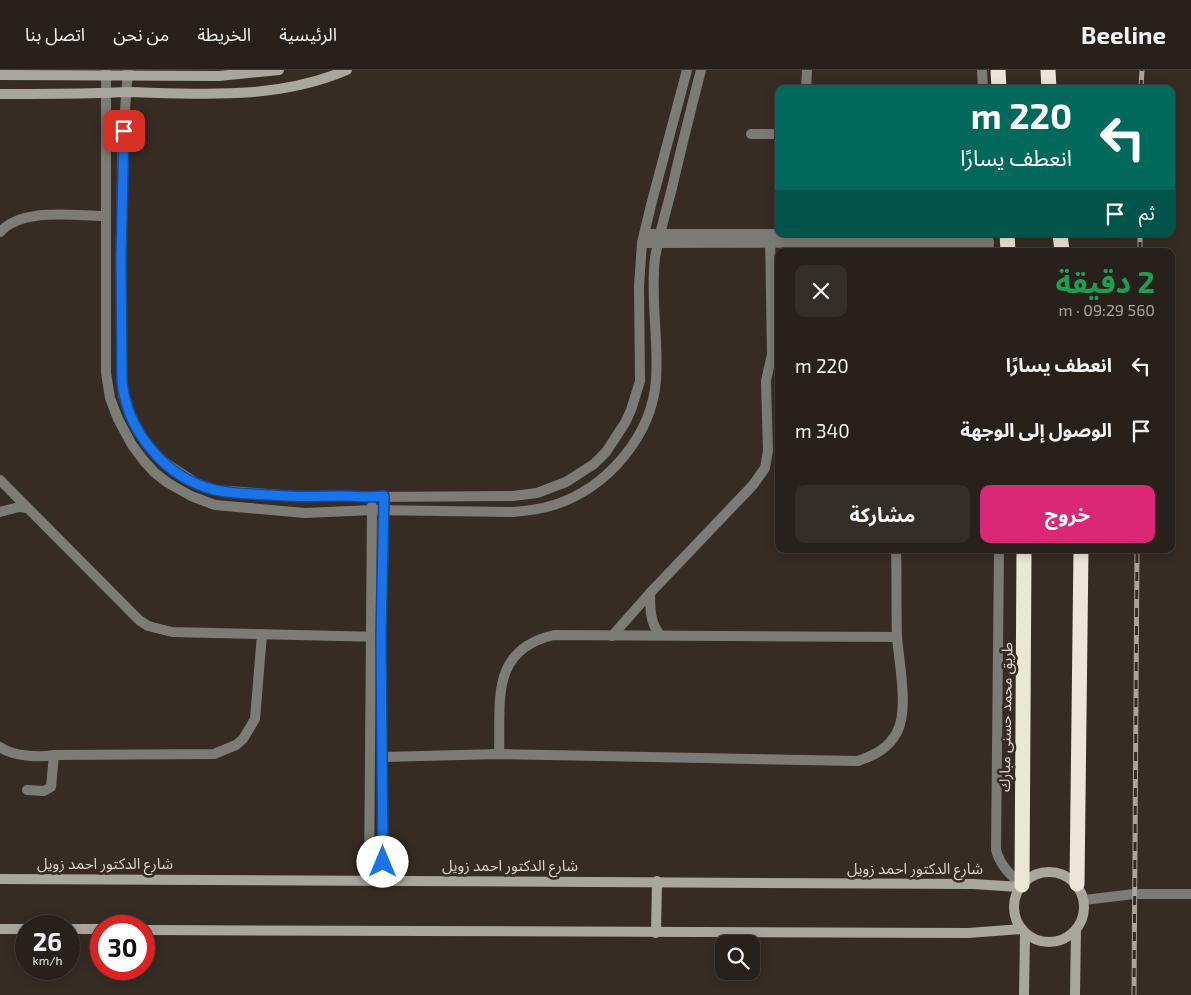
<!DOCTYPE html>
<html lang="ar">
<head>
<meta charset="utf-8">
<style>
  body { margin:0; font-family:"Exo 2","Noto Sans Arabic",sans-serif; background:#342e28; color:#f1f3f6; direction:rtl; height:100vh; display:flex; flex-direction:column; font-size:19px; white-space:nowrap }
  * { box-sizing:border-box; margin:0 }
  p { font-size:16px; color:#a5a3a3 }
  .icon { flex:none; width:28px; height:28px; fill:none; stroke:currentColor; stroke-width:2; stroke-linecap:round; stroke-linejoin:round }
  .map { position:relative; flex:1; overflow:hidden; direction:ltr }
  .side { position:absolute; left:775px; top:178px; width:400px; height:305px; display:flex; flex-direction:column; background:#28211b; border-radius:10px; box-shadow:0 2px 12px #0003,0 0 0 1px #443e3a; direction:rtl }
  .side>* { flex:none }
  .top-card { position:absolute; left:775px; top:15px; width:400px; height:152px; border-radius:10px; box-shadow:0 2px 12px #0003,0 0 0 1px #443e3a; direction:rtl; background:#00695c; color:#fff; overflow:hidden }
  .tools { position:absolute; left:715px; top:865px; display:grid; gap:10px }
  .tools a { display:grid; place-items:center; width:45px; height:45px; border-radius:10px; background:#28211b; box-shadow:0 2px 12px #0003,0 0 0 1px #443e3a; font-size:25px }
  .speed { position:absolute; left:15px; top:845px; display:flex; gap:10px; font-size:25px; font-weight:700; text-align:center }
  .speed>* { display:grid; place-content:center; width:65px; height:65px; border-radius:50%; background:#28211b; box-shadow:0 2px 12px #0003,0 0 0 1px #443e3a; line-height:1 }
  .speed small { font-size:12px; font-weight:400 }
  .speed .limit { border:8px solid #d22; background:#fff; color:#111 }
  .pin { position:absolute; display:grid; place-items:center; width:42px; height:42px; color:#fff; margin:-21px; border-radius:10px; box-shadow:0 2px 8px #0006 }
  .me { position:absolute; width:55px; margin:-28px; rotate:0deg; stroke-linejoin:round; filter:drop-shadow(0 0 4px #0008) }
  .turn { display:flex; align-items:center; gap:18px; height:105px; padding:0 20px; font-size:22px }
  .turn .icon { width:65px; height:65px; stroke-width:2.5 }
  .turn b { display:block; font-size:35px; line-height:42px }
  .then { display:flex; align-items:center; height:48px; padding:0 20px; background:#0003; gap:10px; font-size:19px }
  .round { display:grid; place-items:center; flex:none; width:52px; height:52px; border-radius:10px; background:#342e28 }
  .head { display:flex; align-items:center; justify-content:space-between; height:85px; padding:0 20px }
  h1 { font-size:30px; font-weight:700; line-height:38px; color:#1e9e55 }
  .button { display:flex; gap:10px; margin-top:auto; padding:10px 20px }
  .button a { flex:1; height:58px; border-radius:10px; background:#db2777; color:#fff; font-size:20px; font-weight:700; line-height:58px; text-align:center }
  .button a+a { background:#342e28; color:#f1f3f6 }
  ul { padding:0; list-style:none }
  li { display:flex; align-items:center; gap:15px; height:65px; padding:0 20px }
  li div { flex:1 }
  li b { display:block; font-size:19px }
  li em { font-style:normal }
  header { display:flex; align-items:center; gap:30px; box-sizing:border-box; height:70px; padding:0 25px; background:#28211b; border-bottom:1px solid #443e3a }
  header strong { font-size:24px }
  nav { display:flex; gap:28px; margin-inline-start:auto; font-size:18px }
  .map>svg:first-child { display:block }
  .lines { fill:none; stroke-linecap:round; stroke-linejoin:round }
  .street { stroke:#7d7b75; stroke-width:10 }
  .secondary { stroke:#a9a69d; stroke-width:10 }
  .highway { stroke:#ebe6d8; stroke-width:15 }
  .rail-casing { stroke:#aba39d; stroke-width:5 }
  .rail { stroke:#362c24; stroke-width:3; stroke-dasharray:9; stroke-linecap:butt }
  .route-casing { stroke:#114b97; stroke-width:12 }
  .route { stroke:#1a73e8; stroke-width:9 }
  .labels { text-anchor:middle; stroke-width:5; stroke-linejoin:round; paint-order:stroke }
  .street-label { font-size:15px; fill:#ddd6d1; stroke:#362c24 }
</style>
</head>
<body>
<header>
<strong>Beeline</strong>
<nav><a>الرئيسية</a><a>الخريطة</a><a>من نحن</a><a>اتصل بنا</a></nav>
</header>
<div class="map">
<svg width="1191" height="925" viewBox="0 0 1191 925">
  <rect width="100%" height="100%" fill="#362c24"/>
  <g class="lines">
    <g class="street">
      <path d="M106,0V303L110,328L118,349L132,375L144,391L155,403L168,413L191,426L215,435L305,443L372,440L513,442C527,441 541,439 554,435C607,418 652,366 656,310C659,269 650,228 655,188C659,165 666,141 672,118C681,79 691,39 701,0"/>
      <polyline points="128,0 122,80 121,273 123,325 130,346 137,360 156,385 167,394 196,413 215,420 308,427 340,426 372,427 513,426 537,423 566,412 594,394 606,382 625,353 631,340 640,311 639,216 642,173 651,135 687,0"/>
      <polyline points="982,0 983,19"/>
      <polyline points="806,19 807,0"/>
      <polyline points="751,64 779,64"/>
      <path d="M0,162C23,137 74,146 105,146"/>
      <polyline points="644,164 823,164"/>
      <polyline points="988,164 989,181"/>
      <polyline points="642,173 989,172"/>
      <polyline points="0,410 139,550 148,556 172,562 381,567"/>
      <polyline points="0,442 19,437 27,438"/>
      <path d="M999,479L996,780C1000,795 1010,805 1022,815"/>
      <path d="M650,523C650,538 650,553 660,565"/>
      <polyline points="612,566 650,523 753,415 765,398 768,381 766,311 772,284 770,165"/>
      <path d="M0,677C13,686 39,688 54,685L214,684L236,675L243,669L255,649L262,564"/>
      <path d="M499,684C501,632 489,580 554,565L897,567"/>
      <path d="M383,687L499,684L858,691C875,685 889,678 897,662C909,640 899,593 897,567C896,538 897,508 896,479"/>
      <polyline points="27,720 44,721 51,717 54,685"/>
      <polyline points="369,810 372,436"/>
      <polyline points="383,810 381,567 383,433"/>
      <polyline points="1084,830 1134,824 1191,824"/>
    </g>
    <g class="secondary">
      <polyline points="0,5 219,6 279,0"/>
      <path d="M0,24C33,24 66,24 99,23C109,23 119,22 129,22C203,24 277,30 347,0"/>
      <circle cx="1049" cy="837" r="35"/>
      <polyline points="0,809 973,814 1020,817"/>
      <polyline points="0,859 26,859"/>
      <polyline points="69,859 101,859"/>
      <polyline points="144,860 968,863 1022,859"/>
      <polyline points="656,863 657,811"/>
      <polyline points="1024,925 1025,863"/>
      <polyline points="1075,925 1076,860"/>
    </g>
    <g class="highway">
      <polyline points="998,0 999,19"/>
      <polyline points="1048,0 1049,19"/>
      <polyline points="1007,164 1008,181"/>
      <polyline points="1060,164 1062,181"/>
      <polyline points="1077,814 1081,479"/>
      <polyline points="1022,815 1024,479"/>
    </g>
    <g class="rail-casing">
      <g id="rail">
        <polyline points="1141,19 1142,0"/>
        <polyline points="1140,181 1140,164"/>
        <polyline points="1134,925 1137,479"/>
      </g>
    </g>
    <use href="#rail" class="rail"/>
  </g>
  <g class="lines">
    <g class="route-casing">
      <path id="route" d="M124,61L121,187L122,311C127,361 165,408 215,420C239,425 264,424 288,426C306,427 323,426 341,426C356,426 369,428 384,426L381,566L383,792"/>
    </g>
    <use href="#route" class="route"/>
  </g>
  <g class="labels">
    <g class="street-label">
      <text transform="translate(1006 647) rotate(-89)" y="5">طريق محمد حسنى مبارك</text>
      <text x="105" y="799">شارع الدكتور احمد زويل</text>
      <text x="510" y="801">شارع الدكتور احمد زويل</text>
      <text x="915" y="804">شارع الدكتور احمد زويل</text>
    </g>
  </g>
</svg>
<div class="tools">
<a><svg class="icon" aria-label="search" viewBox="0 0 24 24"><circle cx="10" cy="10" r="6"/><path d="M15 15l6 6"/></svg></a>
</div>
<div class="speed"><div>26<small>km/h</small></div><div class="limit">30</div></div>
<div class="pin" style="left:124px;top:61px;background:#d93025"><svg class="icon" aria-label="arrive" viewBox="0 0 24 24"><path d="M6 21V4h12l-3 4 3 4H6"/></svg></div>
<svg class="me" style="left:383px;top:792px" viewBox="-20 -20 40 40"><circle r="19" fill="#fff"/><path d="M0-13L10 11 0 6-10 11z" fill="#1a73e8"/></svg>
<div class="top-card">
<div class="turn"><svg class="icon" aria-label="left" viewBox="0 0 24 24"><path d="M17 20v-9H6M10 6l-5 5 5 5"/></svg><div><b>220 m</b>انعطف يسارًا</div></div>
<div class="then">ثم<svg class="icon" aria-label="arrive" viewBox="0 0 24 24"><path d="M6 21V4h12l-3 4 3 4H6"/></svg></div>
</div>
<section class="side">
<div class="head"><div><h1>2 دقيقة</h1><p>560 m · 09:29</p></div><a class="round"><svg class="icon" aria-label="close" viewBox="0 0 24 24"><path d="M6 6l12 12M18 6L6 18"/></svg></a></div>
<ul>
<li><svg class="icon" aria-label="left" viewBox="0 0 24 24"><path d="M17 20v-9H6M10 6l-5 5 5 5"/></svg><div><b>انعطف يسارًا</b></div><em>220 m</em></li>
<li><svg class="icon" aria-label="arrive" viewBox="0 0 24 24"><path d="M6 21V4h12l-3 4 3 4H6"/></svg><div><b>الوصول إلى الوجهة</b></div><em>340 m</em></li>
</ul>
<div class="button"><a>خروج</a><a>مشاركة</a></div>
</section>
</div>
</body>
</html>
